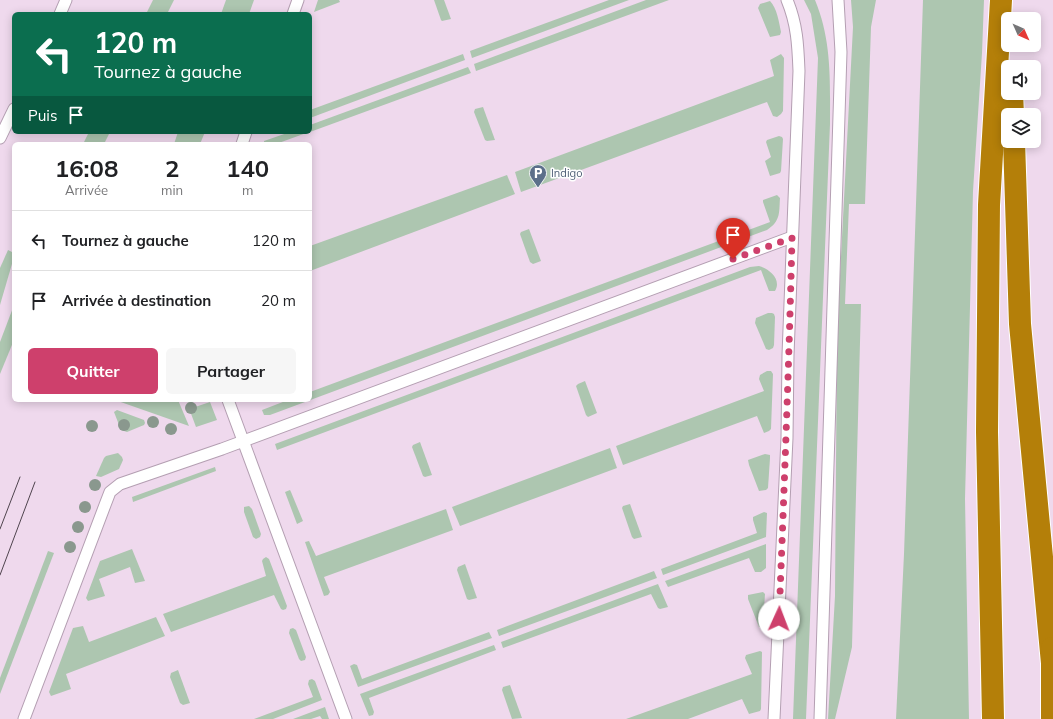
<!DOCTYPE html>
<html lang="fr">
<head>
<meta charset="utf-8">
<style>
  body { margin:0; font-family:Mulish,sans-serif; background:#f6f6f6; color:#202124; height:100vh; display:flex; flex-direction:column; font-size:15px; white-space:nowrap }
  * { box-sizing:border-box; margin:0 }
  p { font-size:13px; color:#757577 }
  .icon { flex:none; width:22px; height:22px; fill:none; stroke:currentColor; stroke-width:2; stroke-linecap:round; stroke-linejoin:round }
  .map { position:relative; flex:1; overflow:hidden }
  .side { position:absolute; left:12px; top:142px; width:300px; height:260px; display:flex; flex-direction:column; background:#fff; border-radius:6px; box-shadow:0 2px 10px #0003 }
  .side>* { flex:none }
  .top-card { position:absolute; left:12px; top:12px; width:300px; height:122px; border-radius:6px; box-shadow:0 2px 10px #0003; background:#0b6e4f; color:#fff; overflow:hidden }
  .needle { width:26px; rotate:135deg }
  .buttons { position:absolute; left:1001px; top:12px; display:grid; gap:8px }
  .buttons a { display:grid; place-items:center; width:40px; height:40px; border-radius:6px; background:#fff; box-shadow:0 2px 10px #0003; font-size:20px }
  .pin { position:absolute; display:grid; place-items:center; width:34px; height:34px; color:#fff; margin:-41px -17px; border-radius:50% 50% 50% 0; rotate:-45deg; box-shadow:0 0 4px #0007 }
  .pin .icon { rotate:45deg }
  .me { position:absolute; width:44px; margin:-22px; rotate:2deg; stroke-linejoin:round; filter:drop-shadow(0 0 3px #0008) }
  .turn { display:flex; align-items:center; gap:14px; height:84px; padding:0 16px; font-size:18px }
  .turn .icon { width:52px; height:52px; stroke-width:2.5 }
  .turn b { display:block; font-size:28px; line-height:34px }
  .then { display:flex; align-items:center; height:38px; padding:0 16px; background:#0003; gap:8px; font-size:15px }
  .eta { display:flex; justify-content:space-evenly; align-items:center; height:68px; text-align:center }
  .eta b { font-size:24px; font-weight:700; line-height:28px }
  .button { display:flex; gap:8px; margin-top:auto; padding:8px 16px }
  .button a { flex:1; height:46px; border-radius:6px; background:#ce406c; color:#fff; font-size:16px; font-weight:700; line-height:46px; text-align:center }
  .button a+a { background:#f6f6f6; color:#202124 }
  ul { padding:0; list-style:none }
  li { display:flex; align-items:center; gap:12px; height:60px; padding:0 16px; border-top:1px solid #e0e0e0 }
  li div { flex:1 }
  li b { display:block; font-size:15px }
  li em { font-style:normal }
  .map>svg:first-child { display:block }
  .green { fill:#adc6b0 }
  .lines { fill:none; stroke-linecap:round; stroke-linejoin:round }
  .service-casing { stroke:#b49fb2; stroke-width:13 }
  .motorway-casing { stroke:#fff; stroke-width:24 }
  .service { stroke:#fff; stroke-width:11 }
  .motorway { stroke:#b47f09; stroke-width:22 }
  .tram { stroke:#4f444e; stroke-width:1 }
  .tree { fill:#8a988e }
  .route { stroke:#ce406c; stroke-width:7; stroke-dasharray:0 12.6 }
  .labels { text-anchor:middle; stroke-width:3; stroke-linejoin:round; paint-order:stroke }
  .service-label { font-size:11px; fill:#4e5e75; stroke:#fff; text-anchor:start }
</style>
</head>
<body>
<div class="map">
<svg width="1053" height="719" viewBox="0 0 1053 719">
  <rect width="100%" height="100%" fill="#efd9ed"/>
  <g class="green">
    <polygon points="153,0 174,0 167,14 146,14"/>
    <polygon points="226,0 254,0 249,14 221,14"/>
    <polygon points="318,0 339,0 340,2 314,12"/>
    <polygon points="434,0 444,0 451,19 442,21 441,20"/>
    <polygon points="609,0 629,0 472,58 470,51"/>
    <polygon points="646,0 669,0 476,71 474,64"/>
    <path d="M804,0H815C832,41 830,81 830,124L806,719H793L818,58L811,14Z"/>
    <polygon points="851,0 876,0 871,27 865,204 849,204 845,304 861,304 852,647 835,719 828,719 835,596 837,333 853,27"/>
    <polygon points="923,0 984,0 982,53 973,191 965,499 969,719 896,719 904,554"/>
    <path d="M770,1C777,8 779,22 781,32L780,35L770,37L758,8L760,4Z"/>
    <polygon points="463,54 465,60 310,118 310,110"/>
    <polygon points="781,54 784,58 783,111 781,114 777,117 773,116 767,102 521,192 515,172 774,76 770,60"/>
    <polygon points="468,67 471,73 310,132 310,125"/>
    <polygon points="483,107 495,140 487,141 485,140 474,112 475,109"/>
    <polygon points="89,132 110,132 104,144 83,144"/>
    <polygon points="178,132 205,132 200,144 174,144"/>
    <polygon points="290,132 309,132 276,144 264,144 264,141"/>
    <polygon points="779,136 782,137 783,139 781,171 780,173 770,176 765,161 771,157 766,142 767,140"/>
    <polygon points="507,175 515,194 310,271 310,246"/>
    <path d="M777,195L780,198C779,212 781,221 767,230L270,415H264L262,410L288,400H310V392L770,222L763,202V200Z"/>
    <polygon points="529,229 541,261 533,264 530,262 520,234 521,232"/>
    <polygon points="8,250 14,253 14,257 0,305 0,268"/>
    <path d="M759,266C769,269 782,279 775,291H769L761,270L277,450L275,444L750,267Z"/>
    <polygon points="14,305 14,340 0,374 0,342"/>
    <polygon points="768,313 772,313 774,314 775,317 774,345 773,348 769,350 766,349 755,323 756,318"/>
    <polygon points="767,371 771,371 773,374 771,429 769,431 764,433 757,416 623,465 616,446 764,391 759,379 760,375"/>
    <polygon points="585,381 597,413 588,417 586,415 576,386 578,384"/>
    <polygon points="115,400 178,400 189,426"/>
    <polygon points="192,401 195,407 210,402 217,420 196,427 187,403"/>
    <polygon points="117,410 144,420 145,423 144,425 127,432 121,430 114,412"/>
    <polygon points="420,442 432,475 425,477 423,476 412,447 413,445"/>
    <polygon points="610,448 617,468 460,526 452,507"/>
    <polygon points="118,453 122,457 123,460 119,469 101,477 96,476 104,458 106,456"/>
    <polygon points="765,454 770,455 770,458 768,488 766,490 759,491 749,465 748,460"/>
    <polygon points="215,467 216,471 133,502 132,497"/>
    <polygon points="290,490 291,492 303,521 297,524 285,492"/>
    <polygon points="630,504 642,537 634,539 632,537 622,508 623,506"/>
    <polygon points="249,506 252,509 261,534 260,537 256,539 253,537 244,512 244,507"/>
    <polygon points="446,509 453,530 324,577 330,592 328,595 324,596 305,542 309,541 316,556"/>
    <polygon points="764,512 767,513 766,537 663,575 661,569 757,533 753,520 753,517"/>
    <polygon points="766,544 766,568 761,572 755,572 749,558 668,587 665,581"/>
    <polygon points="132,549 145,581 135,583 130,567 99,579 105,596 88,601 86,598 100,561"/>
    <polygon points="48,551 54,553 0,694 0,678"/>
    <polygon points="266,557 269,559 287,606 286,609 283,610 281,609 274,595 171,632 163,614 266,576 262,561 263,559"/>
    <polygon points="465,564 477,598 469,600 467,599 457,570 458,567"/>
    <polygon points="654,571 657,578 499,636 497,630"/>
    <polygon points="658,584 668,607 660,609 658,608 651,594 503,648 501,642"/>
    <polygon points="763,592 765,594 763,623 763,627 759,627 748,599 748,595"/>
    <polygon points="156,617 165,636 66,674 71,689 51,696 49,692 73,628 83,626 89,642"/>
    <polygon points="293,628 296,630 306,657 305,660 301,661 299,659 289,633 290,629"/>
    <polygon points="489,632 492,638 358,687 350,666 354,664 357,665 362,679"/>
    <polygon points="494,645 496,650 369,698 374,712 373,715 369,716 360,694"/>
    <polygon points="760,651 762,652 761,709 760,711 749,714 742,699 688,719 626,719 752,674 745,658 746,655"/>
    <polygon points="178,670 190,703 183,705 180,703 170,677 171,673"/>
    <polygon points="312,679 315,681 322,700 273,719 254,719 313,697 308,684 309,680"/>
    <polygon points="510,685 522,718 512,719 502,690 503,687"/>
    <polygon points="325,707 329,719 322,719 320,716 311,719 293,719"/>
  </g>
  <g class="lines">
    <g class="service-casing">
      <g id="service">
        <polyline points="60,14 66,0"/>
        <polyline points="293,14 298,0"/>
        <polyline points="0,138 14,109"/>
        <polyline points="242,144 246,132"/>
        <polyline points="228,400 346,719"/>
        <polyline points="24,719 105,505 110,492 120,484 222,449 792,237"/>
        <path d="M774,719L787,438L788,355L799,71C798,45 797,24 787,0"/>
        <polyline points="820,719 841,52 838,0"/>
      </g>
    </g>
    <g class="motorway-casing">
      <g id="motorway">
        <polyline points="1012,93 1013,115"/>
        <polyline points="1014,141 1020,324 1052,663"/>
        <polyline points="993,719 987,432 989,205 1001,0"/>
        <polyline points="1052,719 1052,648"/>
      </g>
    </g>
    <use href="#service" class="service"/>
    <use href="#motorway" class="motorway"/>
    <g class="tram">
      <polyline points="0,529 20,477"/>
      <polyline points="0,575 35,482"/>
    </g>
  </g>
  <g class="tree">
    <circle cx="191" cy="408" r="6"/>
    <circle cx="153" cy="422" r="6"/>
    <circle cx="124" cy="425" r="6"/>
    <circle cx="92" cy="426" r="6"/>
    <circle cx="171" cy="429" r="6"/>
    <circle cx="95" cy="485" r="6"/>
    <circle cx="85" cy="507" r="6"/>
    <circle cx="78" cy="527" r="6"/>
    <circle cx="70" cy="547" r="6"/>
  </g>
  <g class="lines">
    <path class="route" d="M733,259L792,238C789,365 784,492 779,619"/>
  </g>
  <defs>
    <g id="parking-pin" transform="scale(0.9)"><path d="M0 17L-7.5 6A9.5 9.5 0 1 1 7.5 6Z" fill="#5c6f8a" stroke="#fff"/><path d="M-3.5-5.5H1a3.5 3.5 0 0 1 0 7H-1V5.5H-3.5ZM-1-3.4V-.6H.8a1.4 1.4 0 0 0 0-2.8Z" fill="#fff"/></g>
  </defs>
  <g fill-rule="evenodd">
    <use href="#parking-pin" x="538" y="173"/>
  </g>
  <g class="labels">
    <g class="service-label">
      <text x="551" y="177">Indigo</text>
    </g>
  </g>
</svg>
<div class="buttons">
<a><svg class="needle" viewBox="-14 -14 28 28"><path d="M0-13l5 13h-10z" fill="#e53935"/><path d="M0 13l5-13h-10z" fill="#757577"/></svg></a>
<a><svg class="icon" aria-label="sound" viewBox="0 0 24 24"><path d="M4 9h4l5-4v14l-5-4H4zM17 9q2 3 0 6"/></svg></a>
<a><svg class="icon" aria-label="layers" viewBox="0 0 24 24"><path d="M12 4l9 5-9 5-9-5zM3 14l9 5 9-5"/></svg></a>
</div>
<div class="pin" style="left:733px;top:259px;background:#d93025"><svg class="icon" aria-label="arrive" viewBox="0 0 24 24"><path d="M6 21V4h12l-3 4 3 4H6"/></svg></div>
<svg class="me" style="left:779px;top:619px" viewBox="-20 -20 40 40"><circle r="19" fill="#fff"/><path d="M0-13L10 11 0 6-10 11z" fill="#ce406c"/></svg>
<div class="top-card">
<div class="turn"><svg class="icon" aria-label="left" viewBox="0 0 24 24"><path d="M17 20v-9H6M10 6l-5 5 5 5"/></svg><div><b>120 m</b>Tournez à gauche</div></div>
<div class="then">Puis<svg class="icon" aria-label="arrive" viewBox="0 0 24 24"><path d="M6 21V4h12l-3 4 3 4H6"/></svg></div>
</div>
<section class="side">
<div class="eta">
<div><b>16:08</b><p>Arrivée</p></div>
<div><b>2</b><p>min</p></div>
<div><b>140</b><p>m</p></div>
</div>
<ul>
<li><svg class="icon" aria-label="left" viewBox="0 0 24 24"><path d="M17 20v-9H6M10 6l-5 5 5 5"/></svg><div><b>Tournez à gauche</b></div><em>120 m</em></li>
<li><svg class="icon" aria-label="arrive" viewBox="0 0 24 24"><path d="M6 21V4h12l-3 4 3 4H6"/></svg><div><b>Arrivée à destination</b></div><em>20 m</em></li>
</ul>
<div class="button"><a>Quitter</a><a>Partager</a></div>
</section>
</div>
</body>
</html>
